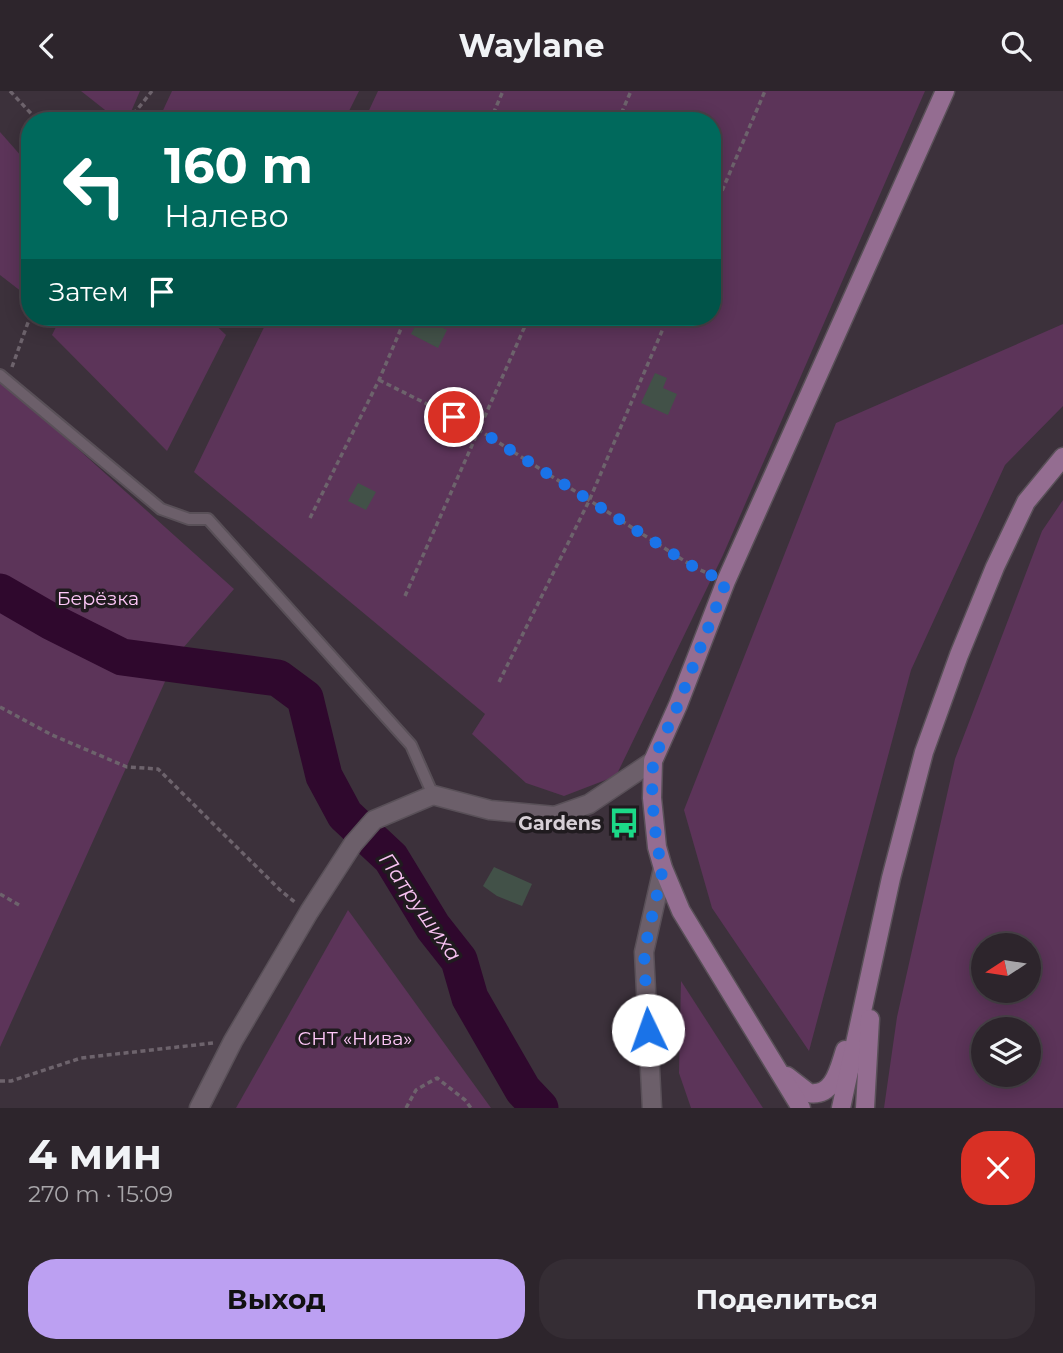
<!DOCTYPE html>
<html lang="ru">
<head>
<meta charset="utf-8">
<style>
  body { margin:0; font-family:Montserrat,sans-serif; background:#352d34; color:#f1f3f6; height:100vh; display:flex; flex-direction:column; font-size:26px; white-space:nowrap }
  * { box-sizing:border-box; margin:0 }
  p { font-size:23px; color:#a7a5a9 }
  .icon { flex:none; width:38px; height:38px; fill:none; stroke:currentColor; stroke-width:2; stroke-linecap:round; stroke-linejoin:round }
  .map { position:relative; height:1017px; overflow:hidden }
  .details { display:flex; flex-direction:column; background:#2d252c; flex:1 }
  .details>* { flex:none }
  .hud { position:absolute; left:21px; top:21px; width:700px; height:214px; border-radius:28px; box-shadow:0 4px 18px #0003,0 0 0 2px #484248; background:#00695c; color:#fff; overflow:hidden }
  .needle { width:46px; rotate:258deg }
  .controls { position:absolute; left:971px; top:842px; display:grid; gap:14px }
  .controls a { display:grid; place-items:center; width:70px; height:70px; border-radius:50%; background:#2d252c; box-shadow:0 4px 18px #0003,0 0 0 2px #484248; font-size:35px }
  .pin { position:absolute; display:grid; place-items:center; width:60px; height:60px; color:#fff; margin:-30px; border:4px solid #fff; border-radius:50%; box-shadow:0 2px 7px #0007 }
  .me { position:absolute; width:77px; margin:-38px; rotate:357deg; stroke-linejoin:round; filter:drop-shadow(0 0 5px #0008) }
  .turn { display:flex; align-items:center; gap:24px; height:147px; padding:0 28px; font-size:32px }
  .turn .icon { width:91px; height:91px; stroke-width:2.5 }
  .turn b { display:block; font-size:49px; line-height:60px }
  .then { display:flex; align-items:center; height:66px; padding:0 28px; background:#0003; gap:14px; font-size:26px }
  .round { display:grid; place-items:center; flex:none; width:74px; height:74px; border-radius:28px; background:#352d34 }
  .summary { display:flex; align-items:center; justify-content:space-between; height:119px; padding:0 28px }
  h1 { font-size:42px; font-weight:700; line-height:52px }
  .button { display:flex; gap:14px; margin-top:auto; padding:14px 28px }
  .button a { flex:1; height:80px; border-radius:28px; background:#bca0f2; color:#111; font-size:28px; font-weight:700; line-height:80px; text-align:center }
  .button a+a { background:#352d34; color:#f1f3f6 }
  header { display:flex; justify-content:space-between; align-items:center; height:91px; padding:0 28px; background:#2d252c; font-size:32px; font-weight:700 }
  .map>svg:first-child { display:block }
  .green { fill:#5c3459; fill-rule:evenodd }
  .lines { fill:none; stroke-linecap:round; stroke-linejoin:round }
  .river { stroke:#2f082d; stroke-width:37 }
  .building { fill:#425148 }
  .lane-casing { stroke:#595058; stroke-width:14 }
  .street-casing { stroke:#595058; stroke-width:21 }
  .secondary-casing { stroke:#595058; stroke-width:21 }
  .path { stroke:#6d636c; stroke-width:3.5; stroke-dasharray:5 3.5; stroke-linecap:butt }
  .lane { stroke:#6c5f6a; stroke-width:10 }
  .street { stroke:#6c5f6a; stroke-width:18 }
  .secondary { stroke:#946d91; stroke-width:18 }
  .route { stroke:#1a73e8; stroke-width:12; stroke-dasharray:0 21.6 }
  .labels { text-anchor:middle; stroke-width:7; stroke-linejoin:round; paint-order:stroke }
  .park-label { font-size:19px; fill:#ffc8f9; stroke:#201b1f }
  .poi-label { font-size:19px; font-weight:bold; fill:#d7cfd6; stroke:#201b1f; text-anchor:end }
  .water-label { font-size:21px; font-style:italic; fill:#fac3f4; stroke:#201b1f }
</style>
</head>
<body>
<header><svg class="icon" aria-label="back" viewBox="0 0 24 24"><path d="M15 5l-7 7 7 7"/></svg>Waylane<svg class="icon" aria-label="search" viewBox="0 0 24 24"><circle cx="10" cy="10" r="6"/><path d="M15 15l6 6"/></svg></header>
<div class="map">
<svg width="1063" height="1017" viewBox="0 0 1063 1017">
  <rect width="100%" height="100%" fill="#3c313b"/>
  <g class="green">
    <polygon points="81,0 140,0 127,30 119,30"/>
    <polygon points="172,0 359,0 344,30 158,30"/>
    <polygon points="378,0 925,0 723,464 616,685 564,705 526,692 472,643 485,623 194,381 269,226 712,226 712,30 364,30"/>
    <polygon points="0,41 30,75 30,182 22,201 0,184"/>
    <polygon points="61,226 207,226 226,244 167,360 52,244"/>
    <polygon points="1063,233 1063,315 1005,374 911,579 809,960 712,817 684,719 836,332"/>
    <polygon points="0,288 234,498 177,564 0,956"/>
    <path d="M1063,409V1017H884L897,926L955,668L1042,440ZM984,854H1029V900H984ZM984,938H1029V984H984Z"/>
    <polygon points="348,819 491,1017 236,1017"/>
    <polygon points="681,890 763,1017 691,1017 679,982"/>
  </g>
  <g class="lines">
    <polyline class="river" points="0,501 52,531 122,566 278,587 305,607 324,685 345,724 391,767 433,836 459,869 470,907 523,999 540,1017"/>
  </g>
  <g class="building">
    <polygon points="420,226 447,239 438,257 411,243"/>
    <polygon points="655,282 667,287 663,297 677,303 668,324 641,312"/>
    <polygon points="358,392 376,401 366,419 348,410"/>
    <polygon points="494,776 532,793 522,815 497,805 483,795"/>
  </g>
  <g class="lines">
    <g class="lane-casing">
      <polyline id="lane" points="0,284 161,418 189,428 208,428 411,654 433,704"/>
    </g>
    <g class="street-casing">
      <g id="street">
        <polyline points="199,1017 233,950 309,821 353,753 374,729 433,704 490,719 555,725 589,713 653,670"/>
        <polyline points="652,1017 644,861 663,777"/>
      </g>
    </g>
    <g class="secondary-casing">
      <g id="secondary">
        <path d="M787,985L809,1002C834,1006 839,977 845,959"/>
        <polyline points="801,1017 681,820 663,777 657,756 652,707 653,670 678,614 726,490 945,0"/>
        <polyline points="841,1017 891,787 924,661 959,564 995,476 1026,411 1063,366"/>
        <polyline points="865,1017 870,928"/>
      </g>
    </g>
    <g class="path">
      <polyline points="10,0 38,30"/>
      <polyline points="128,30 152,0"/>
      <polyline points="490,30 503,0"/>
      <polyline points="618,30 631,0"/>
      <polyline points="712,123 765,0"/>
      <polyline points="12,276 30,226"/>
      <polyline points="379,289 479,339 694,476 709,483"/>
      <polyline points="310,427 379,289 406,226"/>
      <polyline points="405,505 529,226"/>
      <polyline points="499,591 589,410 668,226"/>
      <polyline points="0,616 52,644 127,676 158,678 280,799 296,812"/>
      <polyline points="0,803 19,814"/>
      <polyline points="0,990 11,990 81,967 213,952"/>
      <polyline points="406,1017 416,999 437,987 465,1009 471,1017"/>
    </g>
    <use href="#lane" class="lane"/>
    <use href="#street" class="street"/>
    <use href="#secondary" class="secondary"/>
  </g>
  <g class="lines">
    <polyline class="route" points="454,326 479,339 694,476 726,491 678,614 653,670 652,707 657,756 663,777 644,861 648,939"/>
  </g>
  <defs>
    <g id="bus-bare" transform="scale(2.415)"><path d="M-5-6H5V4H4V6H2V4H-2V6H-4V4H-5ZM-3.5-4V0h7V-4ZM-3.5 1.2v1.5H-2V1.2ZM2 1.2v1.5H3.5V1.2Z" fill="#1cd988" stroke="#201b1f" stroke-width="2.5" paint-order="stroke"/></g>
  </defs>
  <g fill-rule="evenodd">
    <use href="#bus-bare" x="624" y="732"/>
  </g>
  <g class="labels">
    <g class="park-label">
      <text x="98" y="514">Берёзка</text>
      <text x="355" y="954">СНТ «Нива»</text>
    </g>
    <g class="poi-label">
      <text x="601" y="739">Gardens</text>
    </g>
    <g class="water-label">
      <text transform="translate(420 816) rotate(55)" y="7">Патрушиха</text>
    </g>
  </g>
</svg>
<div class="controls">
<a><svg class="needle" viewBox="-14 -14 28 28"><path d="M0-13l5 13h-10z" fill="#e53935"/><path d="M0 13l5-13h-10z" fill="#a7a5a9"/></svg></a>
<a><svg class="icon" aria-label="layers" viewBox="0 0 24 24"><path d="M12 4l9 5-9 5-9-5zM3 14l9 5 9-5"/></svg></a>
</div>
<div class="pin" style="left:454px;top:326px;background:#d93025"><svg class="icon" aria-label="arrive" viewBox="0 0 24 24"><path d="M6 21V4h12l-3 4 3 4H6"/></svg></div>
<svg class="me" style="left:648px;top:939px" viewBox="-20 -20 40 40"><circle r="19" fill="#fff"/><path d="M0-13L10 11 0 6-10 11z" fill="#1a73e8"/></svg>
<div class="hud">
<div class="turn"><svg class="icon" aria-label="left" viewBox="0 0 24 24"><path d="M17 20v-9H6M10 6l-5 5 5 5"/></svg><div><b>160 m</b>Налево</div></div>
<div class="then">Затем<svg class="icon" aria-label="arrive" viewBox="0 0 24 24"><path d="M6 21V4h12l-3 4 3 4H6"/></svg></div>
</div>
</div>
<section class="details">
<div class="summary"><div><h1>4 мин</h1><p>270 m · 15:09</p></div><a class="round" style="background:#d93025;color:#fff"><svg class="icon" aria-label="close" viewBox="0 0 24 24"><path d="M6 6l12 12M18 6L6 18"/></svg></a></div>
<div class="button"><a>Выход</a><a>Поделиться</a></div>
</section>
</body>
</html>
